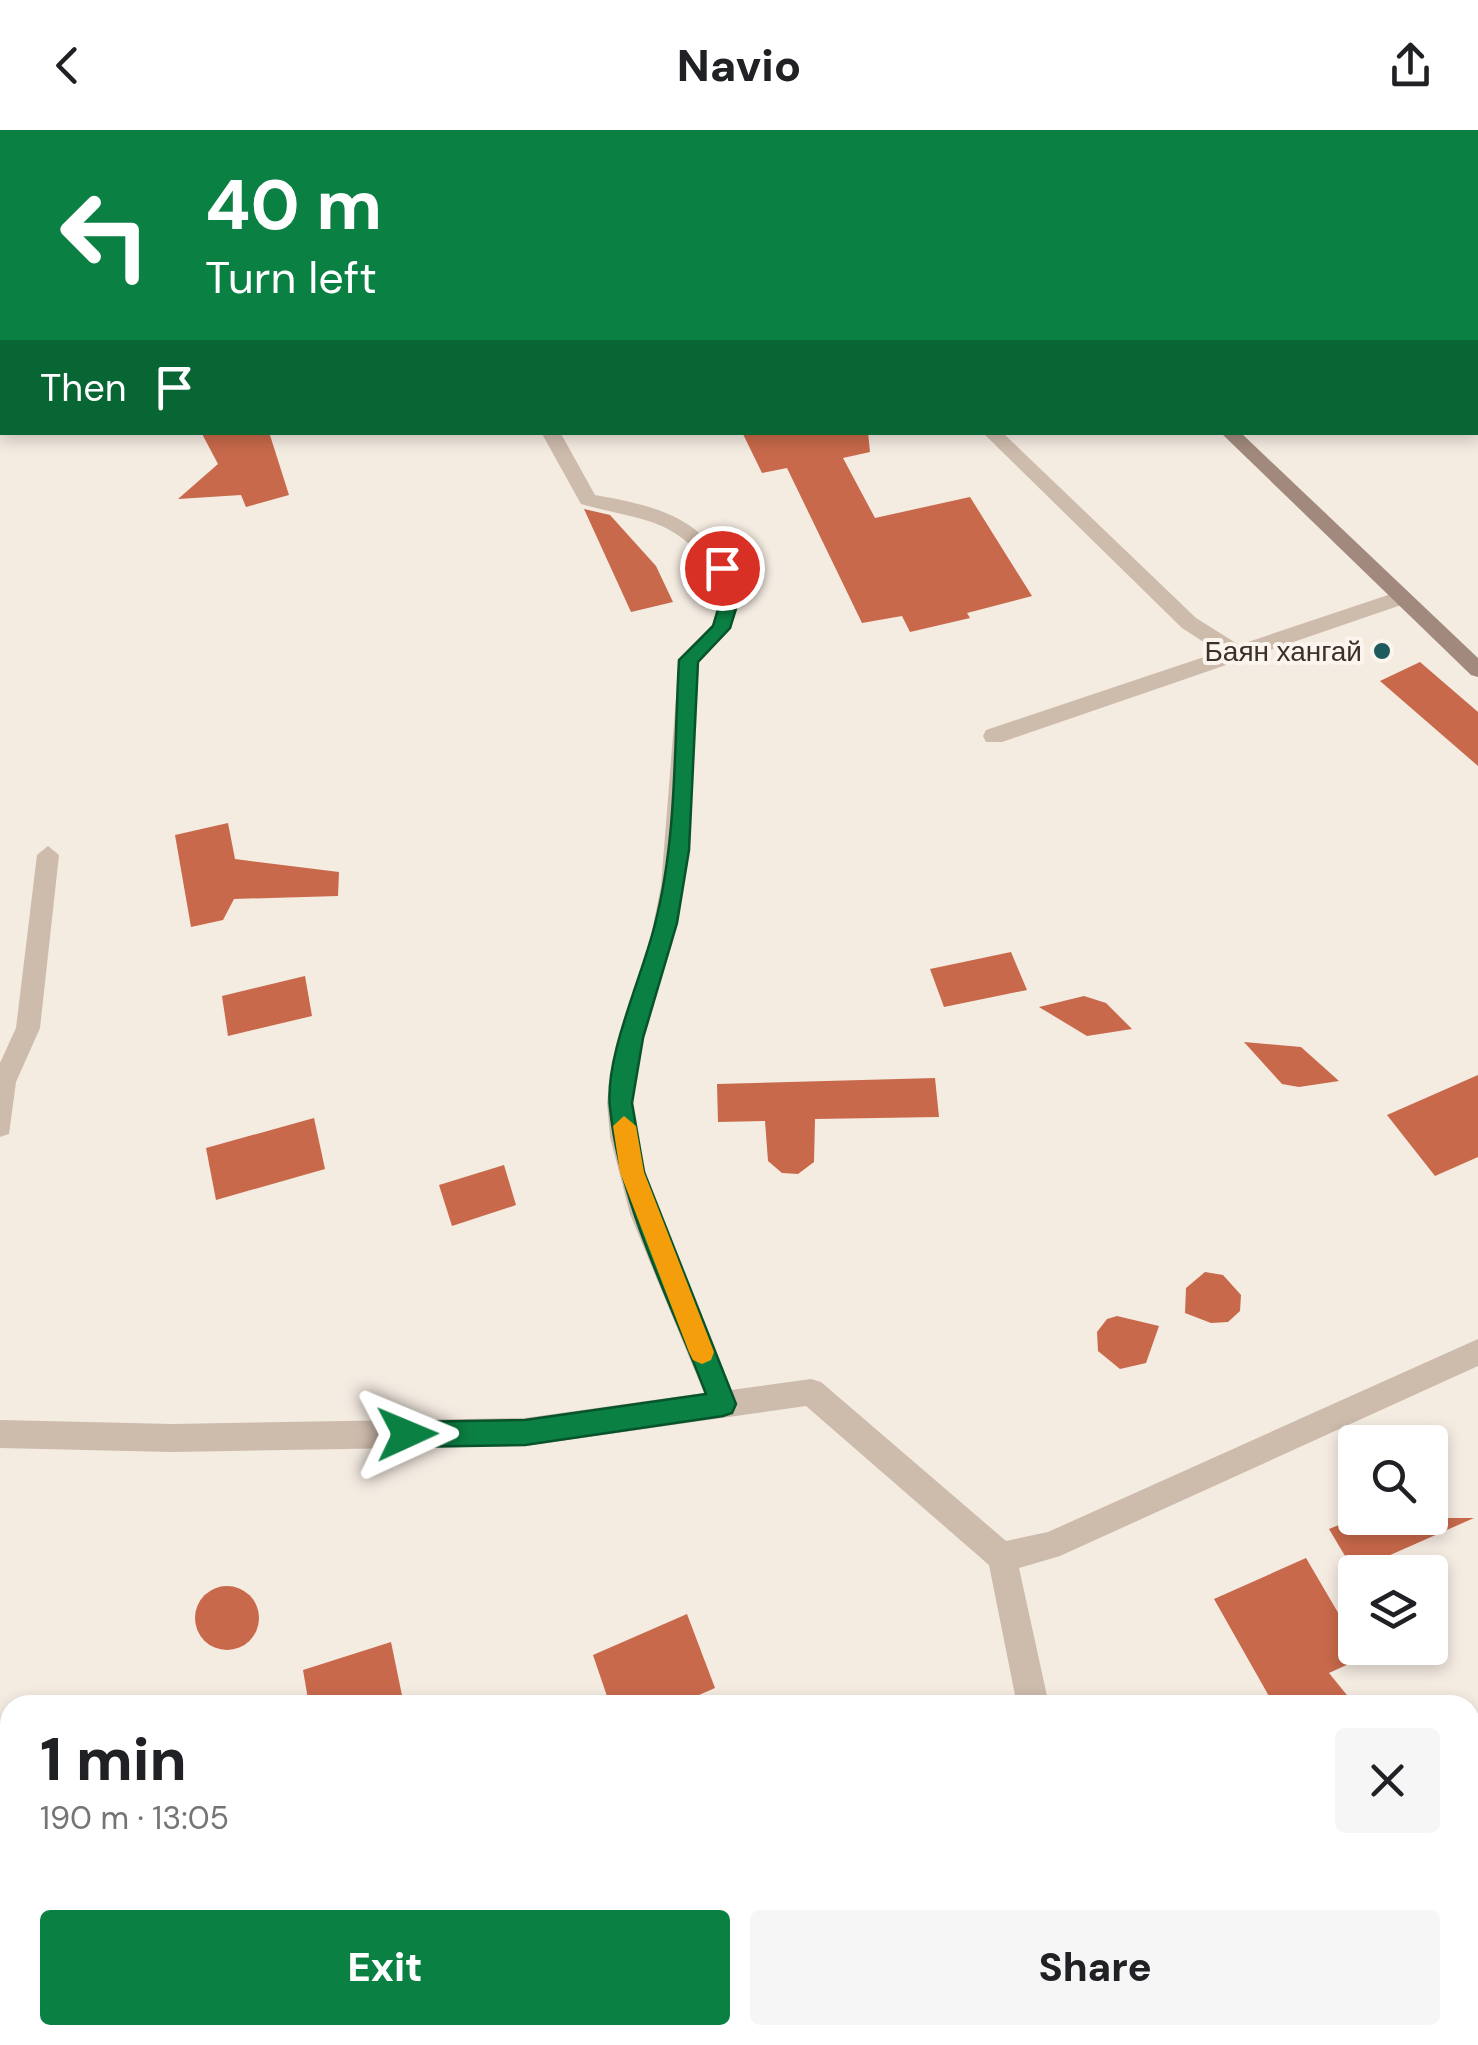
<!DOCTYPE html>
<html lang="en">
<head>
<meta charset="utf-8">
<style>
  body { margin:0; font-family:"DM Sans",sans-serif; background:#f6f6f6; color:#202124; height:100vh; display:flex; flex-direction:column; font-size:38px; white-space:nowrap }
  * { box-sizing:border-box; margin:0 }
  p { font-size:32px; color:#757577 }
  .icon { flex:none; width:55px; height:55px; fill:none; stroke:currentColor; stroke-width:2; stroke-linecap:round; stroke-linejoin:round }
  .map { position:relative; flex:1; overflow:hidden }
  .sheet { position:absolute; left:0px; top:1565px; width:1480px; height:350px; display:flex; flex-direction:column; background:#fff; border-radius:30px 30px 0 0; box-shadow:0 5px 15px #0003 }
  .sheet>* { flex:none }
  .guide { position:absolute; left:0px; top:0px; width:1480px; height:305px; box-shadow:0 5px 15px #0003; background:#0b8043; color:#fff; overflow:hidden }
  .buttons { position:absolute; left:1338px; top:1295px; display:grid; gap:20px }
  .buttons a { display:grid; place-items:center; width:110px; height:110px; border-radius:10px; background:#fff; box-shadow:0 5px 15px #0003; font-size:50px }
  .pin { position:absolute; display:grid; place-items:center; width:85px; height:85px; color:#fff; margin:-42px; border:5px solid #fff; border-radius:50%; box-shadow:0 2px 10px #0007 }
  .me { position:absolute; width:110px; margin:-55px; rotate:89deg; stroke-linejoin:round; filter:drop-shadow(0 0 8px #0008) }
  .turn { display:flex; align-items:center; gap:35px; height:210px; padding:0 40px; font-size:45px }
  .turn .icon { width:130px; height:130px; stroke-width:2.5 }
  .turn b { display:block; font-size:70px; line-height:85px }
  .then { display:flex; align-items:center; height:95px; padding:0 40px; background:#0003; gap:20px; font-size:38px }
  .round { display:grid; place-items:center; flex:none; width:105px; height:105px; border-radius:10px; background:#f6f6f6 }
  .summary { display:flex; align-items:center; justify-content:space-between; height:170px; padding:0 40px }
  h1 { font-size:60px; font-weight:800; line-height:75px }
  .primary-button { display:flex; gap:20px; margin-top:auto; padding:20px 40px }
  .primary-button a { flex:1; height:115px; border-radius:10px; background:#0b8043; color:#fff; font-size:40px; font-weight:800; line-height:115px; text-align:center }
  .primary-button a+a { background:#f6f6f6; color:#202124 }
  header { display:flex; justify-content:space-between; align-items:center; height:130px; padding:0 40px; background:#fff; font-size:45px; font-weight:800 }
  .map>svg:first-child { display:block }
  .building { fill:#c8694b }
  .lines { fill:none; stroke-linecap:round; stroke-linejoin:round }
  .street { fill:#cdbbac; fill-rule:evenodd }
  .secondary { fill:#a18a7d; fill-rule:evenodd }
  .route { fill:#0b8043; stroke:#07532c; stroke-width:2.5 }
  .slow { fill:#f59e0b }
  .poi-dot { fill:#1f5a5e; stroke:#fbf5ee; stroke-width:4 }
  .labels { text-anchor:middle; stroke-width:8; stroke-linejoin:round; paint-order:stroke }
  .poi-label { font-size:28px; fill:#3b302b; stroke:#fbf5ee; text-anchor:end }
</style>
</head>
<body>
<header><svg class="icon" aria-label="back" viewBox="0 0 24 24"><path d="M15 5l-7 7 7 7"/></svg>Navio<svg class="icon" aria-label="share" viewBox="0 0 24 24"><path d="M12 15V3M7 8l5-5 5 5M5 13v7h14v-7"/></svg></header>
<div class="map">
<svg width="1478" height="1915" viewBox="0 0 1478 1915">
  <rect width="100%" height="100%" fill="#f4ebe1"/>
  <g class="building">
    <polygon points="201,302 269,302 289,365 246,377 241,365 178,369 218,334"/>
    <polygon points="742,302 868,302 870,322 843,328 875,388 970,367 1032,466 967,483 970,488 910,502 902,486 862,493 787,338 762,343"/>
    <polygon points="584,379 610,385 656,436 673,472 631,482"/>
    <polygon points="1420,532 1478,582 1478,636 1380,551"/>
    <polygon points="228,693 235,729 339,742 338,766 234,769 223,790 191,797 175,705"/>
    <polygon points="1011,822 1027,860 944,877 930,839"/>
    <polygon points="305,846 312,886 228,906 222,866"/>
    <polygon points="1084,866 1106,873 1132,899 1087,906 1039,877"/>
    <polygon points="1244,912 1301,917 1339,951 1299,957 1282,954"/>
    <polygon points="1478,945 1478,1027 1435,1046 1387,985"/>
    <polygon points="935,948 939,987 815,989 814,1032 798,1044 782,1043 768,1031 765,991 718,992 717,954"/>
    <polygon points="314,988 325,1039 216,1070 206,1018"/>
    <polygon points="504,1035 516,1075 452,1096 439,1055"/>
    <polygon points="1205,1142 1223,1145 1241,1165 1240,1181 1228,1192 1211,1193 1185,1183 1186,1158"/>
    <polygon points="1117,1186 1159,1196 1146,1233 1120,1239 1098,1221 1097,1202 1107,1189"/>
    <polygon points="1356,1388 1474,1388 1354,1441 1329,1399"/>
    <polygon points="1306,1428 1364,1527 1329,1543 1355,1575 1274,1575 1214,1469"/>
    <circle cx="227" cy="1488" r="32"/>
    <polygon points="687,1484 715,1558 676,1575 610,1575 593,1525"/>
    <polygon points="391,1512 404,1575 309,1575 303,1540"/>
  </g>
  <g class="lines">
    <g class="street">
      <polygon points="534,0 550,0 552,2 536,2"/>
      <polygon points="2,248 2,260 0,261 0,249"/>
      <path d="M541,302H560L595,365C669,378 702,390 744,456L731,498L699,532L684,756L673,811L638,925L633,972L636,1007L657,1084L731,1260L811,1249L821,1252L1006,1411L1048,1402L1478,1209V1236L1060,1426L1019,1438L1049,1575H1017L989,1435L806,1276L525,1316L172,1322L0,1318V1290L172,1294L525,1288L704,1263L630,1084L610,1007L607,972L614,925L650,811L661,756L679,530L712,495L724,456C677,387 656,394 581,374Z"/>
      <polygon points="982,302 1002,302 1196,488 1239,515 1400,461 1410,468 1407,473 1002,612 986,612 983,606 986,600 1219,522 1182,498"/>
      <polygon points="48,716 59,725 40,898 16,952 9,1004 0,1007 0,933 16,898 37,725"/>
      <polygon points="1120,1905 1155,1905 1159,1915 1124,1915"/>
    </g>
    <g class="secondary">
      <polygon points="954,0 970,0 972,2 956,2"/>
      <polygon points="1220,302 1240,302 1478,528 1478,547 1471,545"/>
    </g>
  </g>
  <path class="route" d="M722,432L728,433L743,456L730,498L698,532L689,720L677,793L643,908L632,973L644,1042L736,1274L732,1283L723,1286L525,1315L407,1317L398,1313L394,1304L398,1295L407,1292L525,1290L706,1264C671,1172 620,1076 610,978C604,927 643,845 655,794C677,709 674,617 679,530L713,496L725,456L713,438Z"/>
  <polygon class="slow" points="624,986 636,996 644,1042 714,1222 711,1230 702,1234 693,1230 689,1222 620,1042 613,996"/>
  <circle class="poi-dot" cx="1382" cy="521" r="10"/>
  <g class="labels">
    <g class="poi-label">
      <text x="1362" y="531">Баян хангай</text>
    </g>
  </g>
</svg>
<div class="buttons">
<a><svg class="icon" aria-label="search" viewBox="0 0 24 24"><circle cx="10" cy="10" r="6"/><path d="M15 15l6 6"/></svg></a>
<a><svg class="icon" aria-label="layers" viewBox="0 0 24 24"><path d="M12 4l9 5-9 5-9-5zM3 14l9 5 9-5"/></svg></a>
</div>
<div class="pin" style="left:722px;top:438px;background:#d93025"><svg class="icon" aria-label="arrive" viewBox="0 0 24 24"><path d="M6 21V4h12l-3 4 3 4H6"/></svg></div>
<svg class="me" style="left:407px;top:1304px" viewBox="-20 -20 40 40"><path d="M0-17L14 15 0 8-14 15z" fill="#0b8043" stroke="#fff" stroke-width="4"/></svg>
<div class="guide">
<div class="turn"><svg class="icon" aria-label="left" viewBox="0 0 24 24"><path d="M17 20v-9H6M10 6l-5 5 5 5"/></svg><div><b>40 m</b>Turn left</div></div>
<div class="then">Then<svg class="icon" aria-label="arrive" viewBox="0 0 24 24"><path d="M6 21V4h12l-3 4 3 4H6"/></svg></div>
</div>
<section class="sheet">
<div class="summary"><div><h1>1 min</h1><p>190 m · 13:05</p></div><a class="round"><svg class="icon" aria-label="close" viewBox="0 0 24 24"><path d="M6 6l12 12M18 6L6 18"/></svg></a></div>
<div class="primary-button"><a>Exit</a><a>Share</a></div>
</section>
</div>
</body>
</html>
